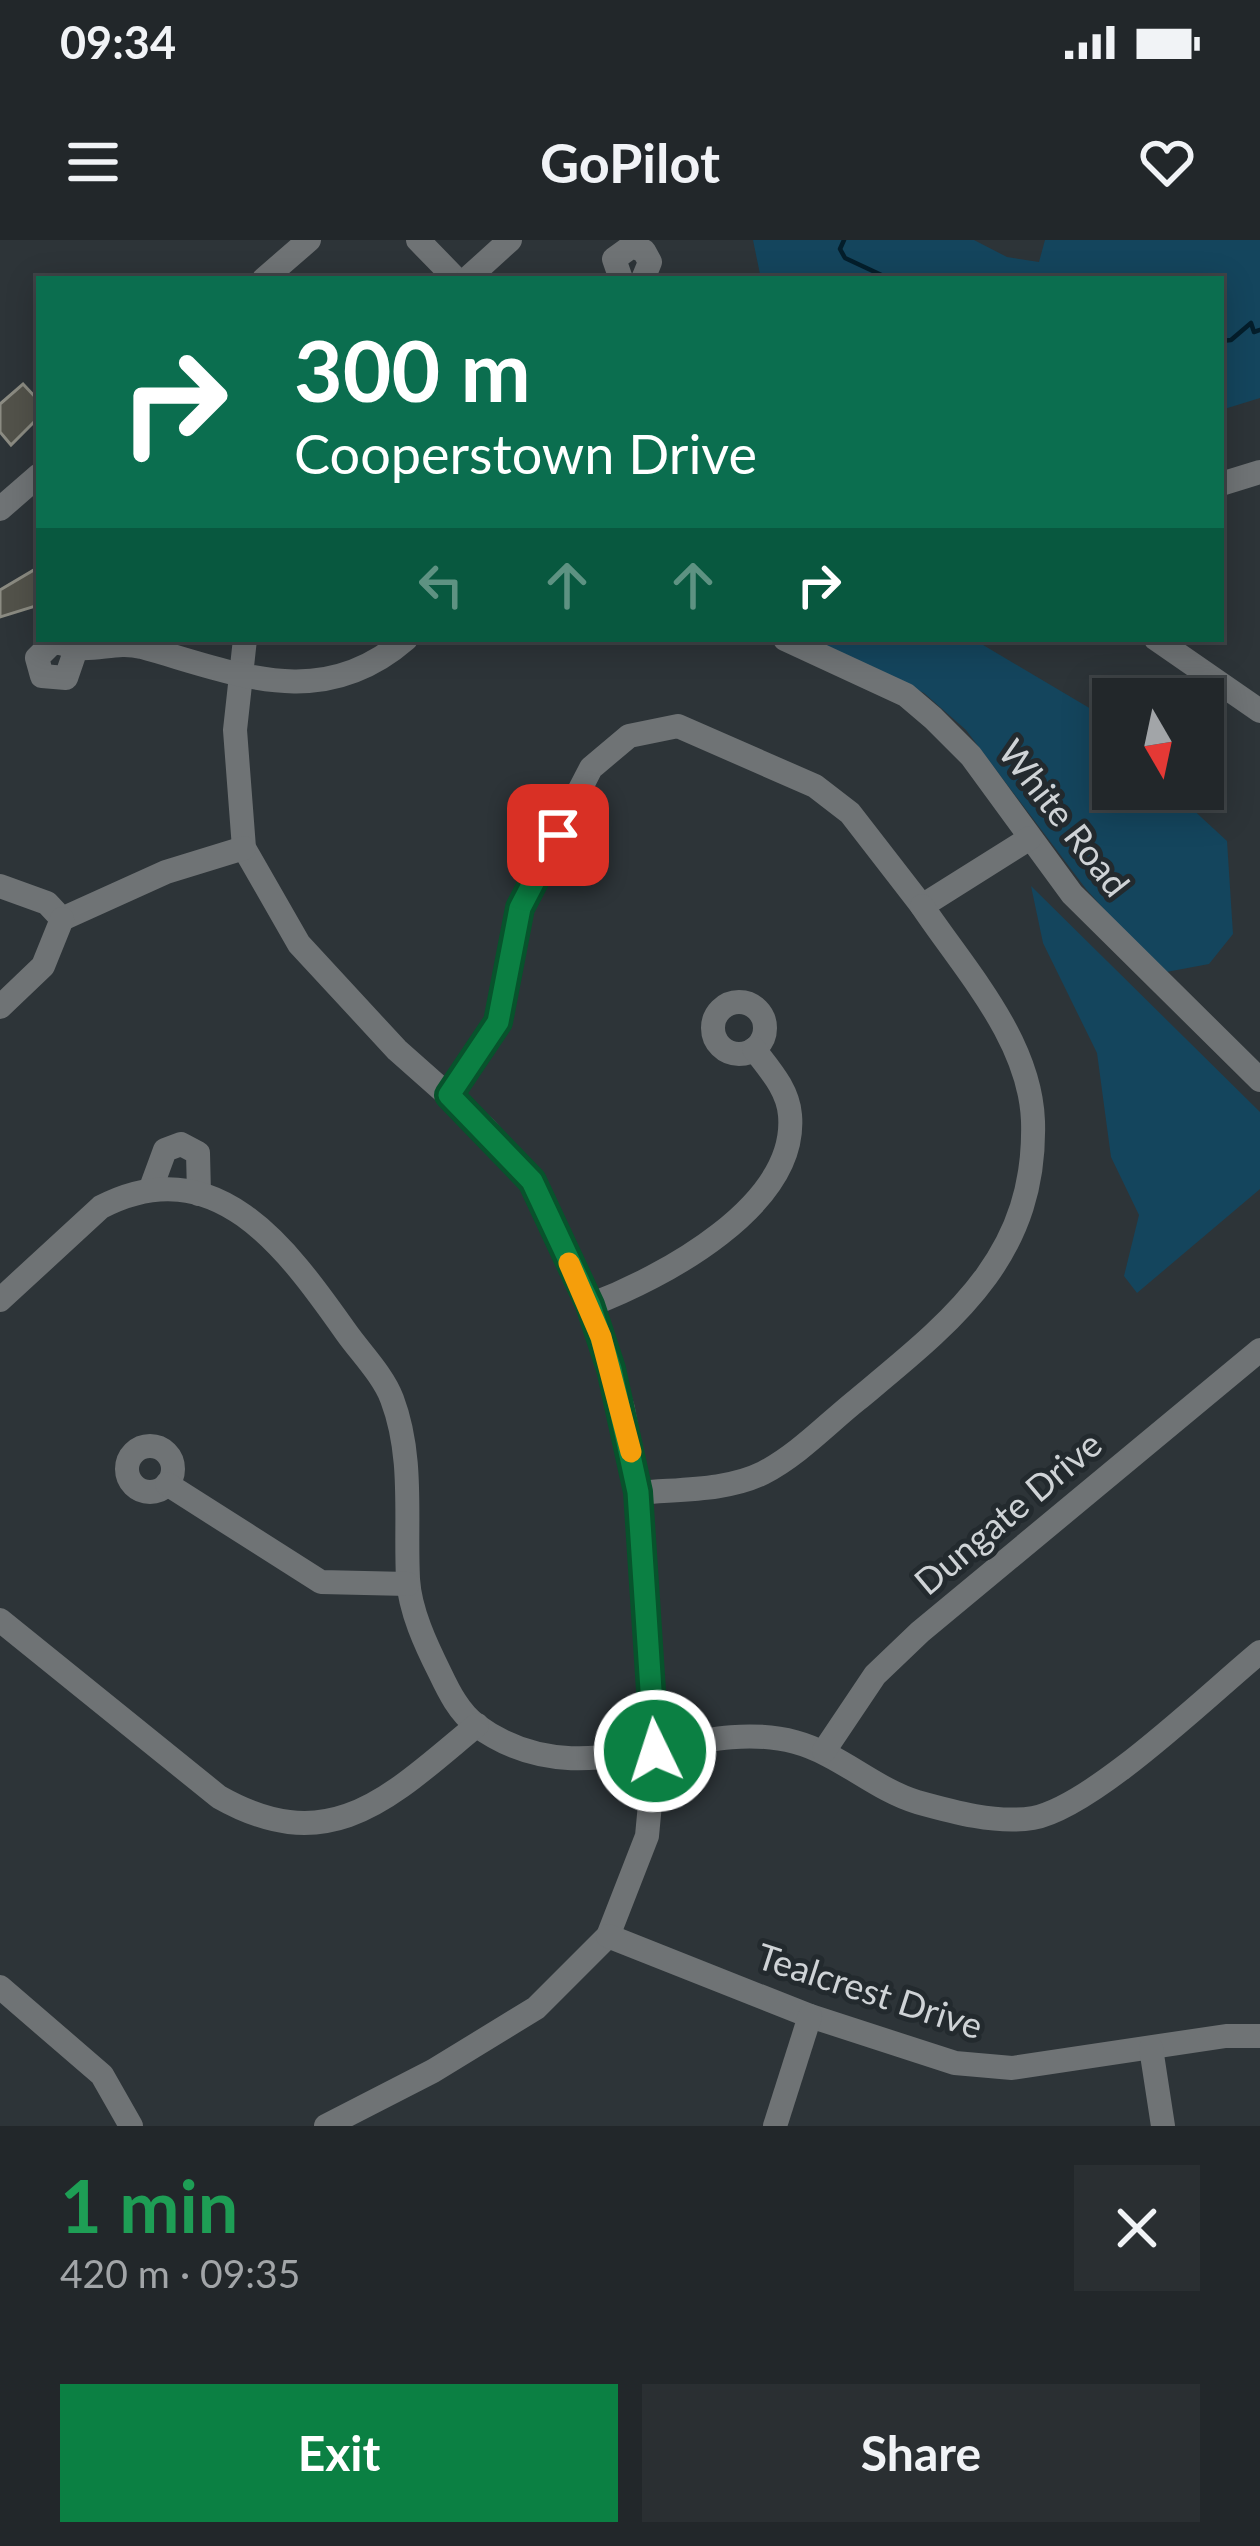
<!DOCTYPE html>
<html lang="en">
<head>
<meta charset="utf-8">
<style>
  body { margin:0; font-family:Lato,sans-serif; background:#2a2f32; color:#f1f3f6; height:100vh; display:flex; flex-direction:column; font-size:45px; white-space:nowrap }
  * { box-sizing:border-box; margin:0 }
  p { font-size:39px; color:#a2a5a8 }
  .icon { flex:none; width:66px; height:66px; fill:none; stroke:currentColor; stroke-width:2; stroke-linecap:round; stroke-linejoin:round }
  .map { position:relative; height:1886px; overflow:hidden }
  .drawer { display:flex; flex-direction:column; background:#22272a; flex:1 }
  .drawer>* { flex:none }
  .banner { position:absolute; left:36px; top:36px; width:1188px; height:366px; border-radius:0px; box-shadow:0 6px 30px #0003,0 0 0 3px #3f4447; background:#0b6e4f; color:#fff; overflow:hidden }
  .needle { width:78px; rotate:171deg }
  .tools { position:absolute; left:1092px; top:438px; display:grid; gap:24px }
  .tools a { display:grid; place-items:center; width:132px; height:132px; border-radius:0px; background:#22272a; box-shadow:0 6px 30px #0003,0 0 0 3px #3f4447; font-size:60px }
  .pin { position:absolute; display:grid; place-items:center; width:102px; height:102px; color:#fff; margin:-51px; border-radius:24px; box-shadow:0 6px 18px #0006 }
  .me { position:absolute; width:132px; margin:-66px; rotate:356deg; stroke-linejoin:round; filter:drop-shadow(0 0 9px #0008) }
  .turn { display:flex; align-items:center; gap:42px; height:252px; padding:0 60px; font-size:54px }
  .turn .icon { width:156px; height:156px; stroke-width:2.5 }
  .turn b { display:block; font-size:84px; line-height:102px }
  .lanes { display:flex; align-items:center; height:114px; padding:0 60px; background:#0003; justify-content:center; gap:60px; direction:ltr }
  .lanes .off { opacity:.35 }
  .round { display:grid; place-items:center; flex:none; width:126px; height:126px; border-radius:0px; background:#2a2f32 }
  .overview { display:flex; align-items:center; justify-content:space-between; height:204px; padding:0 60px }
  h1 { font-size:72px; font-weight:700; line-height:90px; color:#1e9e55 }
  .button { display:flex; gap:24px; margin-top:auto; padding:24px 60px }
  .button a { flex:1; height:138px; border-radius:0px; background:#0b8043; color:#fff; font-size:48px; font-weight:700; line-height:138px; text-align:center }
  .button a+a { background:#2a2f32; color:#f1f3f6 }
  .status { display:flex; justify-content:space-between; align-items:center; height:84px; padding:0 60px; background:#22272a; direction:ltr }
  .status svg { height:33px; fill:currentColor }
  header { display:flex; justify-content:space-between; align-items:center; height:156px; padding:0 60px; background:#22272a; font-size:54px; font-weight:700 }
  .map>svg:first-child { display:block }
  .green { fill:#14455d }
  .lines { fill:none; stroke-linecap:round; stroke-linejoin:round }
  .stream { stroke:#041e2b; stroke-width:4.5 }
  .building { fill:#52524a; stroke:#8b8b82; stroke-width:3 }
  .minor { stroke:#6f7375; stroke-width:24 }
  .route-casing { stroke:#07532c; stroke-width:30 }
  .route { stroke:#0b8043; stroke-width:21 }
  .slow { stroke:#f59e0b; stroke-width:21 }
  .labels { text-anchor:middle; stroke-width:10; stroke-linejoin:round; paint-order:stroke }
  .street-label { font-size:36px; fill:#cfd3d6; stroke:#232a2e }
</style>
</head>
<body>
<div class="status"><b>09:34</b><svg viewBox="0 0 49 12"><path d="M0 12V9h3v3zM5 12V6h3v6zM10 12V3h3v9zM15 12V0h3v12zM26 1h20v11H26zM47 4h2v5h-2z"/></svg></div>
<header><svg class="icon" aria-label="menu" viewBox="0 0 24 24"><path d="M4 6h16M4 12h16M4 18h16"/></svg>GoPilot<svg class="icon" aria-label="heart" viewBox="0 0 24 24"><path d="M12 20l-8-8c-3-5 5-10 8-4 3-6 11-1 8 4z"/></svg></header>
<div class="map">
<svg width="1260" height="1886" viewBox="0 0 1260 1886">
  <rect width="100%" height="100%" fill="#2d3438"/>
  <g class="green">
    <polygon points="753,0 974,0 1007,17 1039,22 1045,0 1260,0 1260,158 1221,170 1221,39 761,39"/>
    <polygon points="810,399 973,399 1113,482 1113,549 1184,549 1188,565 1227,601 1233,694 1209,724 1161,733 1086,649 966,490 924,453"/>
    <polygon points="1031,646 1260,872 1260,949 1137,1053 1124,1036 1139,975 1111,917 1097,813 1043,703"/>
  </g>
  <g class="lines">
    <g class="stream">
      <polyline points="844,0 840,9 845,18 890,39"/>
      <polyline points="1221,101 1231,100 1251,83 1254,92 1260,90"/>
    </g>
  </g>
  <g class="building">
    <polygon points="23,144 39,161 39,177 11,205 0,192 0,164"/>
    <polygon points="39,327 39,365 0,377 0,350"/>
  </g>
  <g class="lines">
    <g class="minor">
      <polyline points="418,0 456,39"/>
      <polyline points="264,39 309,0"/>
      <polyline points="467,39 510,0"/>
      <polyline points="621,39 614,19 632,6 644,11 650,22 643,39"/>
      <polyline points="1221,244 1260,232"/>
      <polyline points="0,269 39,235"/>
      <polyline points="245,399 235,490 244,608 299,704 397,810 485,888 532,941 590,1065 623,1169 638,1253 655,1511 647,1596 608,1696 536,1768 433,1831 326,1886"/>
      <polyline points="785,399 906,455 933,478 971,516 1072,654 1260,840"/>
      <polyline points="1156,399 1260,471"/>
      <path d="M76,409L66,438L42,436L37,418L53,402C62,402 72,408 78,408C100,410 118,401 142,407C236,433 321,473 406,399"/>
      <polyline points="0,646 47,663 62,679 166,632 244,608"/>
      <circle cx="739" cy="788" r="26"/>
      <polyline points="0,767 43,726 62,679"/>
      <polyline points="449,855 498,782 520,668 576,557 591,528 629,496 678,486 815,546 850,573 922,666 1030,598"/>
      <polyline points="151,948 165,910 181,904 198,913 199,954"/>
      <path d="M0,1060L101,967C215,908 286,1007 346,1092C360,1112 383,1135 392,1159C414,1217 405,1279 408,1339C410,1371 426,1405 440,1433C449,1452 459,1472 476,1485C583,1564 692,1474 795,1502C840,1514 874,1549 917,1562C953,1572 996,1584 1033,1578C1093,1567 1210,1453 1260,1412"/>
      <path d="M590,1065C662,1038 798,966 790,875C788,849 769,829 754,809"/>
      <circle cx="150" cy="1229" r="23"/>
      <polyline points="167,1244 321,1342 408,1344"/>
      <path d="M638,1253C679,1249 727,1251 763,1233C798,1215 827,1184 857,1160C952,1081 1037,1017 1033,881C1030,800 965,730 922,666"/>
      <path d="M0,1380L219,1557C332,1621 392,1555 477,1485"/>
      <polyline points="824,1511 875,1435 920,1392 1260,1110"/>
      <polyline points="608,1696 810,1776 955,1823 1012,1828 1226,1796 1260,1796"/>
      <polyline points="0,1747 102,1835 131,1886"/>
      <polyline points="1151,1808 1163,1886"/>
      <polyline points="775,1886 810,1776"/>
    </g>
  </g>
  <g class="lines">
    <g class="route-casing">
      <polyline id="route" points="558,595 520,668 498,782 449,855 532,941 590,1065 611,1129 638,1252 655,1511"/>
    </g>
    <use href="#route" class="route"/>
    <polyline class="slow" points="569,1023 601,1097 631,1212"/>
  </g>
  <g class="labels">
    <g class="street-label">
      <text transform="translate(1064 578) rotate(52)" y="13">White Road</text>
      <text transform="translate(1008 1273) rotate(-40)" y="13">Dungate Drive</text>
      <text transform="translate(870 1751) rotate(18)" y="13">Tealcrest Drive</text>
    </g>
  </g>
</svg>
<div class="tools">
<a><svg class="needle" viewBox="-14 -14 28 28"><path d="M0-13l5 13h-10z" fill="#e53935"/><path d="M0 13l5-13h-10z" fill="#a2a5a8"/></svg></a>
</div>
<div class="pin" style="left:558px;top:595px;background:#d93025"><svg class="icon" aria-label="arrive" viewBox="0 0 24 24"><path d="M6 21V4h12l-3 4 3 4H6"/></svg></div>
<svg class="me" style="left:655px;top:1511px" viewBox="-20 -20 40 40"><circle r="17" fill="#0b8043" stroke="#fff" stroke-width="3"/><path d="M0-11L8 9 0 5-8 9z" fill="#fff"/></svg>
<div class="banner">
<div class="turn"><svg class="icon" aria-label="right" viewBox="0 0 24 24"><path d="M7 20v-9h11M14 6l5 5-5 5"/></svg><div><b>300 m</b>Cooperstown Drive</div></div>
<div class="lanes"><svg class="icon off" aria-label="left" viewBox="0 0 24 24"><path d="M17 20v-9H6M10 6l-5 5 5 5"/></svg><svg class="icon off" aria-label="ahead" viewBox="0 0 24 24"><path d="M12 20V5M6 11l6-6 6 6"/></svg><svg class="icon off" aria-label="ahead" viewBox="0 0 24 24"><path d="M12 20V5M6 11l6-6 6 6"/></svg><svg class="icon" aria-label="right" viewBox="0 0 24 24"><path d="M7 20v-9h11M14 6l5 5-5 5"/></svg></div>
</div>
</div>
<section class="drawer">
<div class="overview"><div><h1>1 min</h1><p>420 m · 09:35</p></div><a class="round"><svg class="icon" aria-label="close" viewBox="0 0 24 24"><path d="M6 6l12 12M18 6L6 18"/></svg></a></div>
<div class="button"><a>Exit</a><a>Share</a></div>
</section>
</body>
</html>
